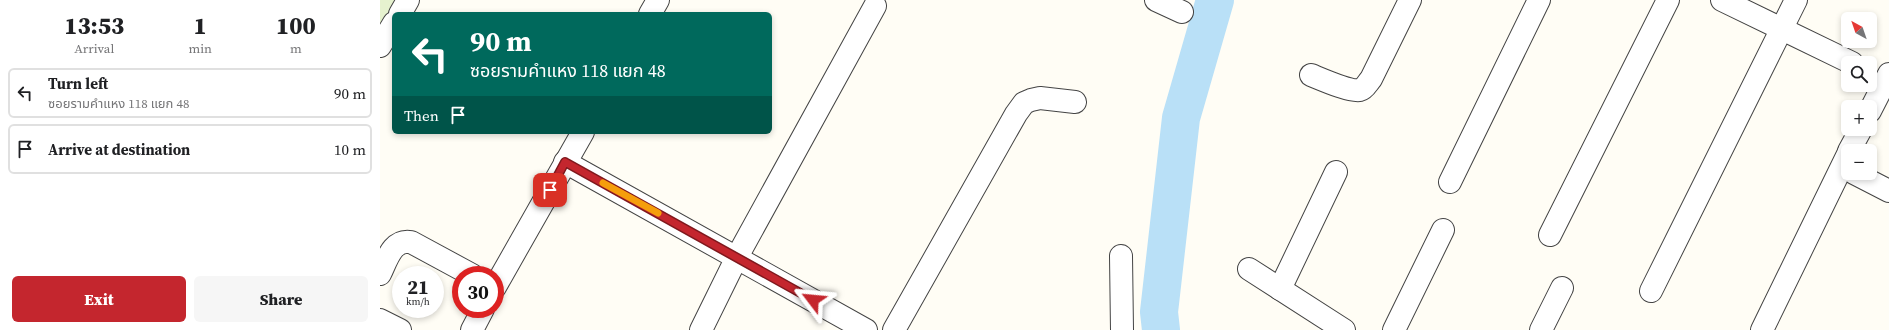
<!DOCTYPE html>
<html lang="en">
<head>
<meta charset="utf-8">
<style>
  body { margin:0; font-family:"Source Serif 4","Noto Sans Thai",serif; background:#f6f6f6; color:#202124; height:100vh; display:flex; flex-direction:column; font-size:15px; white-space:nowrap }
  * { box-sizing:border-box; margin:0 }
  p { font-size:13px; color:#757577 }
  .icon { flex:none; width:22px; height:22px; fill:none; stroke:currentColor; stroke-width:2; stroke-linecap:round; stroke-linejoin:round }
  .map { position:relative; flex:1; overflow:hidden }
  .sheet { display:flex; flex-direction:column; background:#fff; width:380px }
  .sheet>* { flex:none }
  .hud { position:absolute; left:12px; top:12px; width:380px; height:122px; border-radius:6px; box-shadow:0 2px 6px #0003; background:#00695c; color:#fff; overflow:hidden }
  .needle { width:26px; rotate:320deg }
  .controls { position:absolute; left:1461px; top:12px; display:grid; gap:8px }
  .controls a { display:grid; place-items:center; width:36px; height:36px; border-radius:6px; background:#fff; box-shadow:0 2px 6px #0003; font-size:20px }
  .speed { position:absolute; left:12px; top:266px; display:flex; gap:8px; font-size:20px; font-weight:700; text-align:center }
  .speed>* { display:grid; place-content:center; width:52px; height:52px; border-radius:50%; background:#fff; box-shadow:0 2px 6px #0003; line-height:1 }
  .speed small { font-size:10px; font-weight:400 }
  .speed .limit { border:6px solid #d22; background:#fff; color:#111 }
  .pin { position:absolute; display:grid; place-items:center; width:34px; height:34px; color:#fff; margin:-17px; border-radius:8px; box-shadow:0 2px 6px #0006 }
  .me { position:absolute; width:44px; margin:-22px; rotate:299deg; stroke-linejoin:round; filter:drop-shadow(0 0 3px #0008) }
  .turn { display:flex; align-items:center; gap:14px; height:84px; padding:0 12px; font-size:18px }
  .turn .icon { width:52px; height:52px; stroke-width:2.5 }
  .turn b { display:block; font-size:28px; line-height:34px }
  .then { display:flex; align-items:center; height:38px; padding:0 12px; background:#0003; gap:8px; font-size:15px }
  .eta { display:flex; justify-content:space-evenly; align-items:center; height:68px; text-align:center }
  .eta b { font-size:24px; font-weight:800; line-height:28px }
  .primary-button { display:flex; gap:8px; margin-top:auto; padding:8px 12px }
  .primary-button a { flex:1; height:46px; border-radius:6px; background:#c4262e; color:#fff; font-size:16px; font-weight:800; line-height:46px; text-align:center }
  .primary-button a+a { background:#f6f6f6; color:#202124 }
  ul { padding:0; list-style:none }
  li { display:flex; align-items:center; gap:12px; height:50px; margin:0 8px 6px; padding:0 4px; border:2px solid #e0e0e0; border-radius:6px }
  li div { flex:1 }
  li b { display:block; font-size:15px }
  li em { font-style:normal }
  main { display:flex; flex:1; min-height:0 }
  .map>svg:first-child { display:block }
  .pitch { fill:#e6f2cf }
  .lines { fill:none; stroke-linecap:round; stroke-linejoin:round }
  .river { stroke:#b9e0f7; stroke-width:38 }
  .minor-casing { stroke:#444; stroke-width:24 }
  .minor { stroke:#fff; stroke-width:22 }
  .route-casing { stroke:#7f191e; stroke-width:10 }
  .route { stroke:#c4262e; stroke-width:7 }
  .slow { stroke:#f59e0b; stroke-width:7 }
</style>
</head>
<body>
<main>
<section class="sheet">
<div class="eta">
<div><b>13:53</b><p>Arrival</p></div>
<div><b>1</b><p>min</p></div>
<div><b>100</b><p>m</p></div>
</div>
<ul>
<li><svg class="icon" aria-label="left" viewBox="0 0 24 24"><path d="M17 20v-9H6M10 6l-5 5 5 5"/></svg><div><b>Turn left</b><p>ซอยรามคำแหง 118 แยก 48</p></div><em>90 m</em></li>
<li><svg class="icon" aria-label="arrive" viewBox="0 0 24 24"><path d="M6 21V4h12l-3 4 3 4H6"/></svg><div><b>Arrive at destination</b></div><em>10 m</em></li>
</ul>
<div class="primary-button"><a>Exit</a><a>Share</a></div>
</section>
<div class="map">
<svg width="1509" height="330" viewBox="0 0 1509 330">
  <rect width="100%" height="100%" fill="#fffdf5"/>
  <polygon class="pitch" points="0,0 30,0 0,47"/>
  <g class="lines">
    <polyline class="river" points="781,330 779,312 801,118 835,0"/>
    <g class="minor-casing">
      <g id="minor">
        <polyline points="776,0 802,12"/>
        <polyline points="1342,0 1472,63"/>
        <polyline points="20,14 28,0"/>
        <polyline points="270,14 278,0"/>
        <polyline points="0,46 14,23"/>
        <path d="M931,75C941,79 970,92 980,90C985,89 988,82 991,79L1030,0"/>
        <polyline points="1490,111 1509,74"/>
        <polyline points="1469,151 1481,129"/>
        <polyline points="185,162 486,330"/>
        <polyline points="1474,173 1509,191"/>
        <polyline points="1070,182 1159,0"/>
        <polyline points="1170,235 1288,0"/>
        <polyline points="741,256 742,330"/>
        <polyline points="869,269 964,330"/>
        <path d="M0,274C7,260 12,239 31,242L92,275"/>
        <polyline points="115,287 203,132"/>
        <polyline points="900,289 956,172"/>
        <polyline points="1271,291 1416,0"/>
        <polyline points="0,320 20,330"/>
        <polyline points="92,330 103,309"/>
        <polyline points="321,330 357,257 495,6"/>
        <polyline points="514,330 636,114 644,103 651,100 660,98 695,102"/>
        <polyline points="1014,330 1063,230"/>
        <polyline points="1161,330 1182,288"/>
        <polyline points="1382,330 1468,154"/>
      </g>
    </g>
    <use href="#minor" class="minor"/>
  </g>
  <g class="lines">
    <g class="route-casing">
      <polyline id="route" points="170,190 185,162 433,300"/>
    </g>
    <use href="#route" class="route"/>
    <polyline class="slow" points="223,183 278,213"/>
  </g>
</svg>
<div class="controls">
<a><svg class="needle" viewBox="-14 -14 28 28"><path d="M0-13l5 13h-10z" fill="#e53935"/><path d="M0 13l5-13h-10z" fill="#757577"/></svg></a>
<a><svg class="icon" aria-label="search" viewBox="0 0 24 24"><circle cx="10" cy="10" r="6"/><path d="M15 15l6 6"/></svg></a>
<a>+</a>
<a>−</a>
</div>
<div class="speed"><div>21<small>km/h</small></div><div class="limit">30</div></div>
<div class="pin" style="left:170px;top:190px;background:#d93025"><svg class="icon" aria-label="arrive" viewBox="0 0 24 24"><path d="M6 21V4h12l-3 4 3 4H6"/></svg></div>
<svg class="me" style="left:433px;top:300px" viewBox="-20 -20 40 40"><path d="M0-17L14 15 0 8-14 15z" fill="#c4262e" stroke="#fff" stroke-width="4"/></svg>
<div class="hud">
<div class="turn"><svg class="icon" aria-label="left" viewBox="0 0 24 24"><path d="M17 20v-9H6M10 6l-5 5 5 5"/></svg><div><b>90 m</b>ซอยรามคำแหง 118 แยก 48</div></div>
<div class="then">Then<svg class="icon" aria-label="arrive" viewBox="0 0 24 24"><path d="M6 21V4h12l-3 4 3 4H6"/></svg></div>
</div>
</div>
</main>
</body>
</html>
